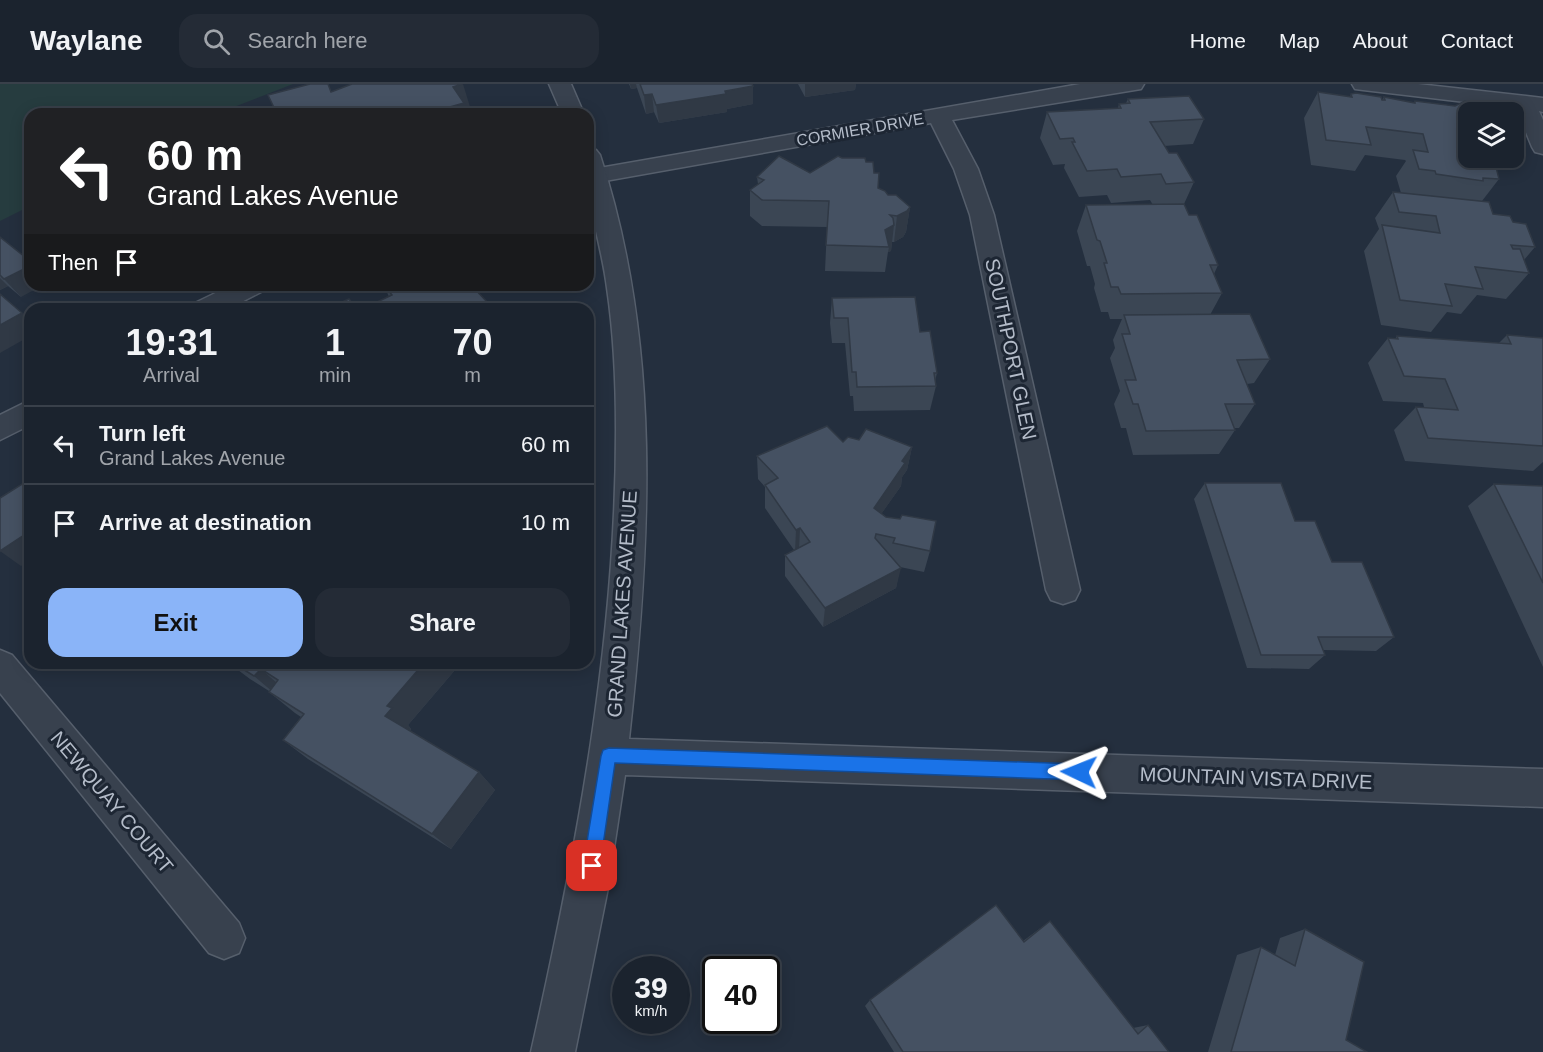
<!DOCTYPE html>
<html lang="en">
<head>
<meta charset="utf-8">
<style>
  body { margin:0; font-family:Arial,sans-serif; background:#242b36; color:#f1f3f6; height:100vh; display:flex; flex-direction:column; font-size:22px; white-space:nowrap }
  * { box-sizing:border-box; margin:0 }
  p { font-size:20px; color:#a0a4aa }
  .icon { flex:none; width:33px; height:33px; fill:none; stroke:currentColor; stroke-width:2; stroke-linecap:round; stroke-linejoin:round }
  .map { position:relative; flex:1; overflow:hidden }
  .sheet { position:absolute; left:24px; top:219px; width:570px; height:366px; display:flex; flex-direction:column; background:#1b232e; border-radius:18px; box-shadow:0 3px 15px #0003,0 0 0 2px #39404a }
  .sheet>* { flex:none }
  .hud { position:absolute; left:24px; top:24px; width:570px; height:183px; border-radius:18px; box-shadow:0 3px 15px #0003,0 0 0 2px #39404a; background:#202124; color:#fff; overflow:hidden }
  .fabs { position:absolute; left:1458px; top:18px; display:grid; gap:12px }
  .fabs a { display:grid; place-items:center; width:66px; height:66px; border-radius:12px; background:#1b232e; box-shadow:0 3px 15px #0003,0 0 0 2px #39404a; font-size:30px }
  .speed { position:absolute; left:612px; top:872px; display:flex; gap:12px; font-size:30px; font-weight:700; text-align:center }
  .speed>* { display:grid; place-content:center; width:78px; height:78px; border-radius:50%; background:#1b232e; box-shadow:0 3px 15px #0003,0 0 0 2px #39404a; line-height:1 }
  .speed small { font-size:15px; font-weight:400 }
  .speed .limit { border:3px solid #111; border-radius:9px; background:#fff; color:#111 }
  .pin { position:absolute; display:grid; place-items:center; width:51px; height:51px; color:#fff; margin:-26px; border-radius:12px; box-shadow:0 3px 9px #0006 }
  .me { position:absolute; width:66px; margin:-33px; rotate:272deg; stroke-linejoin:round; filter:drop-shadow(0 0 4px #0008) }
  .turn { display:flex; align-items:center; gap:21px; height:126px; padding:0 24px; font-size:27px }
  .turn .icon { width:78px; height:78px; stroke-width:2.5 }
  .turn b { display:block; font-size:42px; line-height:51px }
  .then { display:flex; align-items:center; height:57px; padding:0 24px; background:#0003; gap:12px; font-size:22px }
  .eta { display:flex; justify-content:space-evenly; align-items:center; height:102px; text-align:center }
  .eta b { font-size:36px; font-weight:800; line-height:42px }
  .cta { display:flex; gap:12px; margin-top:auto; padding:12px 24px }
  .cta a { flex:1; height:69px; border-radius:18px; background:#8ab4f8; color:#111; font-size:24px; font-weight:800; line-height:69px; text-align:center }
  .cta a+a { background:#242b36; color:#f1f3f6 }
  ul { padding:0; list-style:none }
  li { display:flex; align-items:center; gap:18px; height:78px; padding:0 24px; border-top:2px solid #39404a }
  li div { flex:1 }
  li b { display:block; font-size:22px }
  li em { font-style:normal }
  header { display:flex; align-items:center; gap:36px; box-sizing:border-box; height:84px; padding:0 30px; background:#1b232e; border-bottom:2px solid #39404a }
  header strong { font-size:28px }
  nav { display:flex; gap:33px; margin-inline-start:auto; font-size:21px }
  .search { width:420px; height:54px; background:#242b36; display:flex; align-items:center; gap:15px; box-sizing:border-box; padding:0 21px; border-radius:18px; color:#a0a4aa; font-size:22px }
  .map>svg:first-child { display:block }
  .green { fill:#263c3f }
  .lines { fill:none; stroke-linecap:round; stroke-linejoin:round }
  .minor-casing { stroke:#565f6c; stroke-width:3 }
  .tertiary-casing { stroke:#565f6c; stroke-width:3 }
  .minor { fill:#38414e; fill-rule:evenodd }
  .tertiary { fill:#38414e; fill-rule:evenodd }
  .wall { fill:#3b4654 }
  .shaded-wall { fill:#303945 }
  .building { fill:#455162; stroke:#303945; stroke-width:1.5 }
  .route { fill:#1a73e8; stroke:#114b97; stroke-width:1.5 }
  .labels { text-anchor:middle; stroke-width:6; stroke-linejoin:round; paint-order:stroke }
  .far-street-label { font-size:16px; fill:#b4bcc9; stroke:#1d2633 }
  .street-label { font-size:20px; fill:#b4bcc9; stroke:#1d2633 }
</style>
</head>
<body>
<header>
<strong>Waylane</strong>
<div class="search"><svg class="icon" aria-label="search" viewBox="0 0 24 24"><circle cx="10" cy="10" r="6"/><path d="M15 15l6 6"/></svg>Search here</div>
<nav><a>Home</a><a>Map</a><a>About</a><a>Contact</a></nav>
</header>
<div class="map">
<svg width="1543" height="968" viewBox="0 0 1543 968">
  <rect width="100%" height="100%" fill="#242f3e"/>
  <polygon class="green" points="0,0 293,0 216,30 30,30 30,122 0,137"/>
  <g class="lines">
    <g class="minor-casing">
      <g id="minor">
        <polygon points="1080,0 1144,0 1141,5 952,36 978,85 994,131 1080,506 1075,516 1063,520 1051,516 1046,506 970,131 954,85 931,39 588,100 588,86"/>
        <polygon points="1352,0 1418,0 1543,14 1543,28 1539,27 1543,36 1543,70 1535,68 1532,63 1516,24 1363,6 1355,5"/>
        <polygon points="232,201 267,201 263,207 228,225 193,225 197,218"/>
        <polygon points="30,316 30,341 0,356 0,331"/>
        <polygon points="0,566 12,571 239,839 245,854 239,869 224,875 209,869 0,609"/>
      </g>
    </g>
    <g class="tertiary-casing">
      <g id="tertiary">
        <polygon points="549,0 571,0 584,30 562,30"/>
        <path d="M588,64L596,66L600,71C662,260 651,459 629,655L1543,685V723L625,691L608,804L575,968H531C577,764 616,557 616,346C616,299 614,251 607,204C603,172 594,142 588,110C586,96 588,79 588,64Z"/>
      </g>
    </g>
    <use href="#minor" class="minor"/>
    <use href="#tertiary" class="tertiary"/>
  </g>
  <g class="wall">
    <polygon points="629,0 752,0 753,2 753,20 727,25 727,28 659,39 654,28 646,30 637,4 631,5"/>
    <polygon points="798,0 856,0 855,6 805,13"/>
    <polygon points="1318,8 1350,13 1351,10 1382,16 1384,13 1414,19 1415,17 1468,28 1494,76 1492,78 1499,95 1482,117 1493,130 1513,138 1535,163 1524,176 1529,189 1506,215 1477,211 1461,230 1447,228 1431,248 1381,241 1364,167 1379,145 1375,134 1393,108 1401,109 1396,92 1406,77 1405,76 1365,71 1355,87 1311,81 1304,34"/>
    <polygon points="1128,15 1204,35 1193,60 1164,62 1169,69 1194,98 1184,120 1189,131 1218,181 1214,190 1222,209 1210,231 1270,275 1254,299 1247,300 1255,320 1239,344 1234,344 1235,346 1219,370 1133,371 1126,344 1121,344 1114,320 1120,307 1110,274 1115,264 1113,256 1122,235 1110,235 1108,228 1101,228 1094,204 1095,200 1090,182 1087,182 1077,147 1086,121 1153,121 1150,116 1111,119 1107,111 1079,113 1064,84 1065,80 1053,81 1040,54 1047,28 1118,24 1119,20 1126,19"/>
    <polygon points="842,74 866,78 874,89 878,104 888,111 910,123 906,148 903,153 894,158 892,158 891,167 888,168 885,188 825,187 827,143 762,142 750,132 750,106 758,100 757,93 810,89"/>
    <polygon points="0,153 21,213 8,202 0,206"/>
    <polygon points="384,201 435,201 437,204 488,219 490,225 362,225 389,213"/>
    <polygon points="832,214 920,248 937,289 935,297 936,302 930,326 854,327 853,312 850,312 845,259 832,259 830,239"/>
    <polygon points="1507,251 1543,254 1543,378 1533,387 1405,377 1394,346 1416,323 1424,323 1423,319 1383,317 1368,279 1388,254 1395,255 1397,252 1499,259"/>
    <polygon points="859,356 912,363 907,386 902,393 901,402 881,430 930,467 924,488 900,483 896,504 823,543 785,492 785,471 794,466 765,424 765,403 758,395 757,372"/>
    <polygon points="1205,399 1295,437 1332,478 1394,553 1376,567 1323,566 1325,571 1309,585 1247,584 1194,415"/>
    <polygon points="1494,400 1543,402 1543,583 1468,422"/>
    <polygon points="225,579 461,579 408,641 411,645 410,647 479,688 495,706 451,765 308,675 283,656 301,633 295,629 269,608 269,607 250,595 238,586 238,587"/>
    <polygon points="1050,837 1133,944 1148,941 1169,968 894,968 865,922 870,916 1023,857"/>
    <polygon points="1305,845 1346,956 1367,968 1208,968 1237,871 1261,863 1275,871 1280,854"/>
  </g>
  <g class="shaded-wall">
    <polygon points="463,0 471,26 467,27 468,30 425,30 453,3"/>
    <polygon points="630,0 636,0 637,4 631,5"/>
    <polygon points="805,0 856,0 855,6 805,13"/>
    <polygon points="753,2 753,20 727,25 727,28 659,39 656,21"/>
    <polygon points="652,10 654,28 646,30 644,11"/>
    <polygon points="910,123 906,148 903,153 894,158 897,132"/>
    <polygon points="894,141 891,167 888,168 889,163 885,146"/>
    <polygon points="30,182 30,201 43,201 21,213 4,195"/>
    <polygon points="0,194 8,202 0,206"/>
    <polygon points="112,201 121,201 114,204"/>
    <polygon points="488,219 490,225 484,225 483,221"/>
    <polygon points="22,229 30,237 30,252 0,269 0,241"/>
    <polygon points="912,363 907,386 902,393 901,402 870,446 874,424 902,377"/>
    <polygon points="800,444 799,465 795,468 796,446"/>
    <polygon points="30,447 30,475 21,482 0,467"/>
    <polygon points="901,484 896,504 823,543 825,524"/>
    <polygon points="228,579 230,579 238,586 238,587"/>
    <polygon points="424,579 461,579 408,641 411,645 405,652 385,632 387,622"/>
    <polygon points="261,585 286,607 280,614 254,592"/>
    <polygon points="479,688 495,706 451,765 432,750"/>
  </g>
  <g class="building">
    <polygon points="310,0 328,0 331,8 352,0 462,0 453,3 464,19 425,30 419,30 417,28 409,30 277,30 268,11"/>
    <polygon points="640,0 752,0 753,2 725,7 726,10 656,21 652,10 644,11"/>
    <polygon points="1318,8 1352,13 1351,10 1356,9 1381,13 1382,16 1385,16 1384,13 1415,19 1415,17 1455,22 1465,17 1485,28 1468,28 1468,74 1493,74 1494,76 1489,75 1489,78 1495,79 1499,95 1483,94 1483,97 1436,90 1435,87 1419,85 1413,66 1428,68 1423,50 1366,43 1371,61 1326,56"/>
    <polygon points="1189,12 1204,35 1150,38 1169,69 1177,69 1194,98 1166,100 1161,90 1121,93 1117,85 1087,87 1072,58 1075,58 1073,54 1060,55 1047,28 1121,24 1119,20 1130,19 1128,15"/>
    <polygon points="779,72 810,89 838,72 842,74 865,74 866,78 873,78 874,89 879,89 878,104 885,107 888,111 896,111 910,123 907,127 897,132 890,131 893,134 894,141 885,146 889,163 826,161 829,117 762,116 750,106 764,96 757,93"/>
    <polygon points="1393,108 1489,118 1493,130 1510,132 1513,138 1526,140 1535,163 1511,161 1513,165 1520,165 1529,189 1475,183 1483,205 1445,200 1452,222 1400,216 1382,141 1440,149 1436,132 1399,128"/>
    <polygon points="1184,120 1189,131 1197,131 1218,181 1210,181 1222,209 1121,210 1118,203 1111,203 1104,179 1107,179 1100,157 1097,156 1086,121"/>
    <polygon points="0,153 30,177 30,182 4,195 0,191"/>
    <polygon points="384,201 435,201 437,204 443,201 471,201 488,219 483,221 486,225 362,225 392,211"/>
    <polygon points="0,210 22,229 0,241"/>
    <polygon points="915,213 920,248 930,247 937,289 934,289 936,302 857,303 856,288 852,288 848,234 834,234 832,214"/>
    <polygon points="349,215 357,225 326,225"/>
    <polygon points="1250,230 1270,275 1237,276 1255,320 1225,320 1235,346 1146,347 1138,320 1133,320 1125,296 1136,296 1122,250 1130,250 1124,231"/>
    <polygon points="1507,251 1543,254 1543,362 1428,354 1416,323 1458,326 1445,295 1404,292 1388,254 1398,255 1397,252 1511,260"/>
    <polygon points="827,342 843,358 848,353 859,356 866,345 912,363 902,377 905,379 874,424 886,433 900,435 902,431 936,437 930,467 893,459 895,454 876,450 875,454 901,484 825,524 785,471 810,458 800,444 796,446 765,401 778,394 757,372"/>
    <polygon points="30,395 30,447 0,467 0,414"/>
    <polygon points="1205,399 1281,399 1295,437 1315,437 1332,478 1362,478 1394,553 1318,553 1325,571 1261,571"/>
    <polygon points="1494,400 1543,402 1543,499"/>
    <polygon points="233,579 424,579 387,622 392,624 385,632 479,688 432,750 283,656 304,630 269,608 278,596 261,585 254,592"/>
    <polygon points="996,821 1024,858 1050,837 1138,950 1148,941 1169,968 903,968 870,916"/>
    <polygon points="1305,845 1364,878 1346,956 1367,968 1231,968 1261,863 1295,882"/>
  </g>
  <polygon class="route" points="609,664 1079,680 1084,683 1086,688 1084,693 1079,696 615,679 600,782 597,788 592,791 586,788 583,782 601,672 603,666"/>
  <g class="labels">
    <g class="far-street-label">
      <text transform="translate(860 45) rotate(-10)" y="6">CORMIER DRIVE</text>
    </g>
    <g class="street-label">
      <text transform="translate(1011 265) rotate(78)" y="7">SOUTHPORT GLEN</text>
      <text transform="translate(622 520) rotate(-86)" y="7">GRAND LAKES AVENUE</text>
      <text transform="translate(1256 694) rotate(2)" y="7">MOUNTAIN VISTA DRIVE</text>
      <text transform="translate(112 718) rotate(50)" y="7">NEWQUAY COURT</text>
    </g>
  </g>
</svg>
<div class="fabs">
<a><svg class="icon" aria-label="layers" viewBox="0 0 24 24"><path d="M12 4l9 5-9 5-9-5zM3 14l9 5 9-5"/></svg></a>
</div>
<div class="speed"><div>39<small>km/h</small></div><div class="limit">40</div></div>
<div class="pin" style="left:592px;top:782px;background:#d93025"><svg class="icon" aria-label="arrive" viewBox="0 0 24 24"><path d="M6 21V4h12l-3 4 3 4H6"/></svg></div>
<svg class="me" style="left:1079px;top:688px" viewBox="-20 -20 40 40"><path d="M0-17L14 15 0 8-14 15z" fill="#1a73e8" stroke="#fff" stroke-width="4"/></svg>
<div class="hud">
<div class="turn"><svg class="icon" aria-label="left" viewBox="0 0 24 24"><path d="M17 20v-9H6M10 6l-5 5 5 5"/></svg><div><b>60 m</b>Grand Lakes Avenue</div></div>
<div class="then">Then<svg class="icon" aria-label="arrive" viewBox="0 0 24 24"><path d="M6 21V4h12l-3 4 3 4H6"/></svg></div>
</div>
<section class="sheet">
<div class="eta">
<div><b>19:31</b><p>Arrival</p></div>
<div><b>1</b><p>min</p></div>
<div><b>70</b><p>m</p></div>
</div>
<ul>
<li><svg class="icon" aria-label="left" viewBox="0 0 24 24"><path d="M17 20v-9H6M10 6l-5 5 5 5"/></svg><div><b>Turn left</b><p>Grand Lakes Avenue</p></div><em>60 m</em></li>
<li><svg class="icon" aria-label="arrive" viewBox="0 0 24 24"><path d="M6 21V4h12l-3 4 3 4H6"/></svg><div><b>Arrive at destination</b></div><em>10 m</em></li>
</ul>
<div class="cta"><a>Exit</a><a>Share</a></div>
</section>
</div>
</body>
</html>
